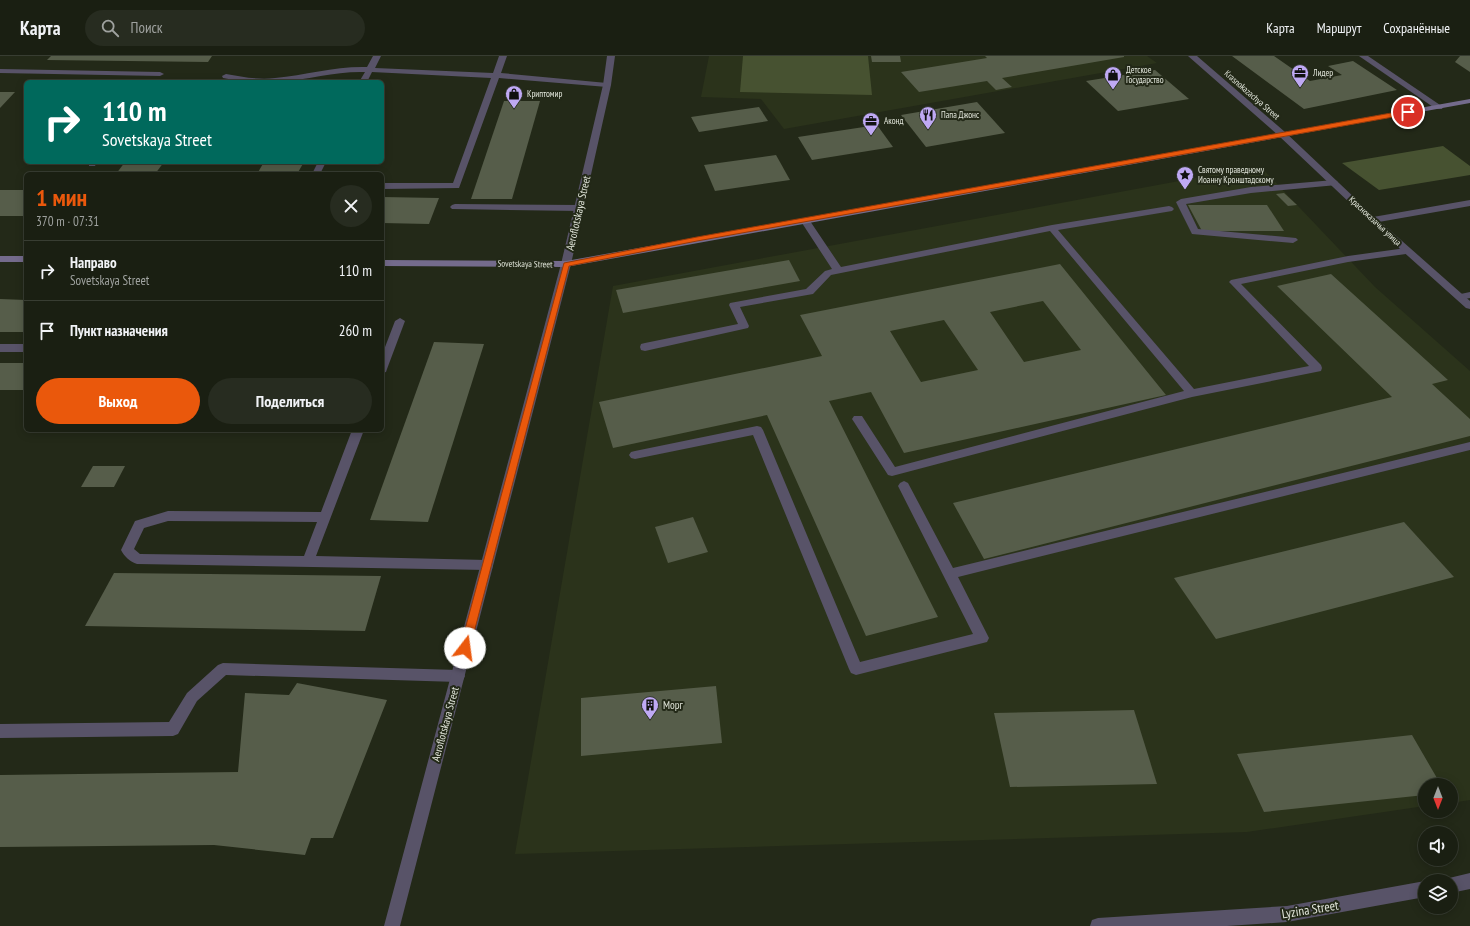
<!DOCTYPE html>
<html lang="ru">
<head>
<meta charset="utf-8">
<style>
  body { margin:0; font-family:"PT Sans Narrow",sans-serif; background:#272c20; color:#f1f3f6; height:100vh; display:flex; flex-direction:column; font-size:15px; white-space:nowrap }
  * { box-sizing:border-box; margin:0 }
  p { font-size:13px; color:#9fa29f }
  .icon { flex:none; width:22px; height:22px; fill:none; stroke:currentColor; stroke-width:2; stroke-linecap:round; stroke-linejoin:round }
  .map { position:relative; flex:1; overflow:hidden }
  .sheet { position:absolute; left:24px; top:116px; width:360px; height:260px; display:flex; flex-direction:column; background:#1a1f12; border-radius:6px; box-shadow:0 2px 10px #0003,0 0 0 1px #383d32 }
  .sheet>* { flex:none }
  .guide { position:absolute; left:24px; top:24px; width:360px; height:84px; border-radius:6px; box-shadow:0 2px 10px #0003,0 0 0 1px #383d32; background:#00695c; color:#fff; overflow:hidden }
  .needle { width:26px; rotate:180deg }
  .fabs { position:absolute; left:1418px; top:722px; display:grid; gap:8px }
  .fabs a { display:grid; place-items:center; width:40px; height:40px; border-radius:50%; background:#1a1f12; box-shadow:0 2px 10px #0003,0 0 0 1px #383d32; font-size:20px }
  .pin { position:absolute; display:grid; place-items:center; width:34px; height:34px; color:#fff; margin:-17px; border:2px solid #fff; border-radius:50%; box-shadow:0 1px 4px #0007 }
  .me { position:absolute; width:44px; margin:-22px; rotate:15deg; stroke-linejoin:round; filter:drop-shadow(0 0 3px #0008) }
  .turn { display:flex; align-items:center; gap:14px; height:84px; padding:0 12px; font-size:18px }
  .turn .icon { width:52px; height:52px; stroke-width:2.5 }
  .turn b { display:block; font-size:28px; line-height:34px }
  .round { display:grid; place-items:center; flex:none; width:42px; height:42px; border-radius:21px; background:#272c20 }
  .summary { display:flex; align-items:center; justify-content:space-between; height:68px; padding:0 12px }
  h1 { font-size:24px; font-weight:800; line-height:30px; color:#ea580c }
  .cta { display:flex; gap:8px; margin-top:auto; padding:8px 12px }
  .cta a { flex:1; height:46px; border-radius:24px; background:#ea580c; color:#fff; font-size:16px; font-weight:800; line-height:46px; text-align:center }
  .cta a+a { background:#272c20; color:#f1f3f6 }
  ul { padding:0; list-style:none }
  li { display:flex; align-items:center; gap:12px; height:60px; padding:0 12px; border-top:1px solid #383d32 }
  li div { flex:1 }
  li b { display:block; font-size:15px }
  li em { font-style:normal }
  header { display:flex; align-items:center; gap:24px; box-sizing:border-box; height:56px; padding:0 20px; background:#1a1f12; border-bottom:1px solid #383d32 }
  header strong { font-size:19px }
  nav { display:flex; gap:22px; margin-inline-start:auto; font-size:14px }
  .search { width:280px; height:36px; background:#272c20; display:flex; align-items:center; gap:10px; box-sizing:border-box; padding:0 14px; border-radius:22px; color:#9fa29f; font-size:15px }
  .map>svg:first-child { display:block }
  .built { fill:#2b331b }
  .green { fill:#475231 }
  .building { fill:#565d4a; fill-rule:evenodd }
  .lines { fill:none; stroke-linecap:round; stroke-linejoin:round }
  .service { fill:#585368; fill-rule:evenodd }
  .minor { fill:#585368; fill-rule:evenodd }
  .tertiary { fill:#585368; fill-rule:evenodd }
  .secondary { fill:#746b8c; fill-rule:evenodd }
  .route { fill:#ea580c; stroke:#983908 }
  .labels { text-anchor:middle; stroke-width:4; stroke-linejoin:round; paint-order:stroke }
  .far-poi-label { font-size:9px; fill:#e1e5da; stroke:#232918; text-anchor:start }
  .far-street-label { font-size:9px; fill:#e1e5da; stroke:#232918 }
  .street-label { font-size:11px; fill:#e1e5da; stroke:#232918 }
  .poi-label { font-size:11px; fill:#e1e5da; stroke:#232918; text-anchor:start }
  .near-street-label { font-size:13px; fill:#e1e5da; stroke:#232918 }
</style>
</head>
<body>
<header>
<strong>Карта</strong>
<div class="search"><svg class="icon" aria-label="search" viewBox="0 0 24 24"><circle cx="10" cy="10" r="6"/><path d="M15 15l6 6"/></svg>Поиск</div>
<nav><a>Карта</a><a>Маршрут</a><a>Сохранённые</a></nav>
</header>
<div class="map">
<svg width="1470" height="870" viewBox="0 0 1470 870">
  <rect width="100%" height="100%" fill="#232918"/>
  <g class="built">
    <polygon points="709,0 1147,0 1157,7 784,73 761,43 701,41"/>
    <polygon points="1260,110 1375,231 1470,315 1470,744 1451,747 1451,729 1425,729 1425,750 1247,776 515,798 613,230"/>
  </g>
  <g class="green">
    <polygon points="743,0 868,0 872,39 740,36"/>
    <polygon points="1443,90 1470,110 1470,119 1379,134 1342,107"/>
  </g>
  <g class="building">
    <polygon points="51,0 212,0 208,6 47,4"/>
    <polygon points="871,0 900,0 901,6 872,6"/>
    <polygon points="985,0 1124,0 1124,1 1002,22 1012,31 996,34 987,25 919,36 901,16 987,2"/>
    <polygon points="1232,0 1274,0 1310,25 1342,19 1328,10 1353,5 1397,34 1304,53"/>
    <polygon points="1460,0 1470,0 1470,16 1455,6"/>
    <polygon points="1155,14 1189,43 1118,55 1086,25"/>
    <polygon points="0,36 15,36 0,52"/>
    <polygon points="504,45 540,45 512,143 471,143"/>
    <polygon points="977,46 1005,77 926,91 901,59"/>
    <polygon points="759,51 768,65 699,76 691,61"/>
    <polygon points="877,69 893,91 812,104 798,81"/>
    <polygon points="776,99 790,124 715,135 704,109"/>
    <polygon points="125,106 164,106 155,118 116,118"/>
    <polygon points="264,106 304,106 297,118 257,118"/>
    <rect x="0" y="134" width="26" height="26"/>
    <polygon points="1284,137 1297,149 1288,150 1276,138"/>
    <polygon points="382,141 439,142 429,168 382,167"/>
    <polygon points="1188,149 1267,149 1284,175 1202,175"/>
    <polygon points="789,204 800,225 623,257 616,234"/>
    <path d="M1060,208L1166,339L904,397L871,336L829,345L938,561L866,580L767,359L613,392L599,346L822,300L800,259ZM1043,245L1081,294L1024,306L990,256ZM944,264L978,314L921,326L890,275Z"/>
    <polygon points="1331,218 1448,324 1432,328 1470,363 1470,380 984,503 953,447 1392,341 1277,230"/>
    <polygon points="0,243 26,244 26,276 0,276"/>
    <polygon points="434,286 484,288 428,466 370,464"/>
    <rect x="0" y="307" width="26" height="27"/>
    <polygon points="93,410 125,410 114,431 81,431"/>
    <polygon points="693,461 708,496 668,507 655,471"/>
    <polygon points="1404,466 1454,521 1216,583 1174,522"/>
    <polygon points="114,517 381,520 365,575 85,570"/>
    <polygon points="297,627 387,644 333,782 311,782 305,799 214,789 0,791 0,719 238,716 245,637 289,639"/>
    <polygon points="716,630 722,687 581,700 581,642"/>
    <polygon points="1134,654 1157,728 1010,731 994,657"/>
    <polygon points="1412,679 1441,729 1425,729 1425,739 1264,756 1237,698"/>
  </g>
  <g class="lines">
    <g class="service">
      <path d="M373,0H381L375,12L493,17L499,0H507L501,17L607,27L611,29L607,31L499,22L459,132L382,133V127H453L491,22L372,16L367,26H359L365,16C337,15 309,23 282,26C262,28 242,26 223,22L222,20L226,18C242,21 259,24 275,22C306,19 336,10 367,11Z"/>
      <polygon points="1359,0 1368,0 1443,51 1442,53 1436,53"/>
      <polygon points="0,13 160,16 164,18 160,20 0,17"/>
      <polygon points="89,106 97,106 95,110 89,110"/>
      <polygon points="318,106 326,106 320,118 312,118"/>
      <polygon points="1334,124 1337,125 1338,127 1337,129 1251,137 1186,148 1198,173 1296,182 1298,184 1293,187 1192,178 1176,146 1181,143 1251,131"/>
      <polygon points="1470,144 1470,150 1373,167 1368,164 1373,161"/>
      <polygon points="455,148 579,149 584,152 579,155 452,153 450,151 452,149"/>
      <polygon points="1169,150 1172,151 1174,153 1172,155 1058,174 1194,333 1309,310 1231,228 1229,226 1231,224 1348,200 1406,192 1411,195 1406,198 1348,206 1241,228 1321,309 1322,312 1321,315 1192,341 892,420 888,419 854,366 852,363 854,360 862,360 895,411 1184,335 1050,175 831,219 813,238 740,251 749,270 748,272 645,295 641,294 640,291 641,288 645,287 738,268 729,249 730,247 806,233 825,215 832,213 800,164 802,162 808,162 841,211 1052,169"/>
      <polygon points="1470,236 1470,242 1460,244 1455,241 1456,239"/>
      <polygon points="400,262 405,265 387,313 386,316 382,317 382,299 395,265"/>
      <rect x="0" y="288" width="26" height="8"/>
      <polygon points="757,370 761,371 763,374 860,606 973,578 898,430 900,427 904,425 908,427 953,512 1470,386 1470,394 958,521 989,582 987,586 856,619 851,617 849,613 753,379 635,403 631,402 629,399 631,396 635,395"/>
      <path d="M352,374H364L316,500L487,504L492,505L493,509L492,513L487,514L137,508C130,506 124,500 121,494L135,465L168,455L321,456ZM168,465L317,466L304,500L140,498L134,493L144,472Z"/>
      <polygon points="223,607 458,614 463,616 465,620 463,624 458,626 226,619 197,645 178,678 173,680 0,682 0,668 169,666 187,637 218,609"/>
    </g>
    <g class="minor">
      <polygon points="607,0 615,0 611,29 571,208 400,870 384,870 561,208 603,29"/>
      <polygon points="1470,817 1470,833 1451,837 1451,825 1445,825 1445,823"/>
      <polygon points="1425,825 1425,841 1287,866 1227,870 1090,870 1092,864 1098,862 1287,850"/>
    </g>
    <polygon class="tertiary" points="1188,0 1197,0 1285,76 1376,162 1470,245 1470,253 1466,252 1370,166 1279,80"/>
    <g class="secondary">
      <polygon points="1470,43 1470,47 566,211 382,210 382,204 566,205"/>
      <rect x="0" y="200" width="26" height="6"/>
    </g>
  </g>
  <polygon class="route" points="1408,54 1411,56 1410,58 697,185 569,210 470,592 469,595 465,597 461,595 460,592 564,207 697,181"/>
  <defs>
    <g id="office-pin" transform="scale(0.9)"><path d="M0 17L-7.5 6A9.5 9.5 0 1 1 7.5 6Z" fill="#bfa9f4" stroke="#232918"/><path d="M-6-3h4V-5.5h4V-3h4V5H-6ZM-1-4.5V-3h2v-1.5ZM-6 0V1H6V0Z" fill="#111"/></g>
    <g id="shop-pin" transform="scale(0.9)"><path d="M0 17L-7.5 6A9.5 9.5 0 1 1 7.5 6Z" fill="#bfa9f4" stroke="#232918"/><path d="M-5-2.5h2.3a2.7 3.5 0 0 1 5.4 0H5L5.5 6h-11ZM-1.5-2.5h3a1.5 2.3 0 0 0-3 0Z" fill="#111"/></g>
    <g id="restaurant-pin" transform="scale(0.9)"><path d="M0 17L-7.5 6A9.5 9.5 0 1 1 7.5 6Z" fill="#bfa9f4" stroke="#232918"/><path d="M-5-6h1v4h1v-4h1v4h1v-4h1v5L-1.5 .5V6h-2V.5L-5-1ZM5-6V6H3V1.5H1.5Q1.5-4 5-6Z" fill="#111"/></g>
    <g id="sight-pin" transform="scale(0.9)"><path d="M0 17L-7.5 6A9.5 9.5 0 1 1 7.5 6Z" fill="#bfa9f4" stroke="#232918"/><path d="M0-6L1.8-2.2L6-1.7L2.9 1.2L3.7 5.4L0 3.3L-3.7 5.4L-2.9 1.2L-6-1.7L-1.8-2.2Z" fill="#111"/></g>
    <g id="building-pin" transform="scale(0.9)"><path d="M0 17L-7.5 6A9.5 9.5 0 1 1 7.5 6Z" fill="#bfa9f4" stroke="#232918"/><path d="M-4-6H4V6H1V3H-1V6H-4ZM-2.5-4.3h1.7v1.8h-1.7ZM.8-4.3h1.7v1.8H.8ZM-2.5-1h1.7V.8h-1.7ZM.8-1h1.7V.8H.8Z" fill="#111"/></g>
  </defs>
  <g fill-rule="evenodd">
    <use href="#office-pin" x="1300" y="17"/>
    <use href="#shop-pin" x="1113" y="19"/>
    <use href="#shop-pin" x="514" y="38"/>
    <use href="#restaurant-pin" x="928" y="59"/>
    <use href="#office-pin" x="871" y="65"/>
    <use href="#sight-pin" x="1185" y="119"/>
    <use href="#building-pin" x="650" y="649"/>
  </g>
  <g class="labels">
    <g class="far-poi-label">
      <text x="1126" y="17">Детское<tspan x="1126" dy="10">Государство</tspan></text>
      <text x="1313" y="20">Лидер</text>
      <text x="527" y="41">Криптомир</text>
      <text x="941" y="62">Папа Джонс</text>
      <text x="884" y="68">Аконд</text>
      <text x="1198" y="117">Святому праведному<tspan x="1198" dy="10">Иоанну Кронштадскому</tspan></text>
    </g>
    <g class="far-street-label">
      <text transform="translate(1252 39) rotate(41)" y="3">Krasnokazachya Street</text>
      <text transform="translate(1375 165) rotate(43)" y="3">Красноказачья улица</text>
      <text transform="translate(525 208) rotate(1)" y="3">Sovetskaya Street</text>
    </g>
    <g class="street-label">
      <text transform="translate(578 157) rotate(-77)" y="4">Aeroflotskaya Street</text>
      <text transform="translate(445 668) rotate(-75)" y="4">Aeroflotskaya Street</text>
    </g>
    <g class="poi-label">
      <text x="663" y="653">Морг</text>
    </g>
    <g class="near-street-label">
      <text transform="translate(1310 853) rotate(-9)" y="5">Lyzina Street</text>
    </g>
  </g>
</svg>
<div class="fabs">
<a><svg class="needle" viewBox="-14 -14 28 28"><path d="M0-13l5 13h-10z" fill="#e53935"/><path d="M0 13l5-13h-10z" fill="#9fa29f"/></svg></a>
<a><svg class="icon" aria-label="sound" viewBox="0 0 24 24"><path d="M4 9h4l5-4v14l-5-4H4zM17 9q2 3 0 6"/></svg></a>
<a><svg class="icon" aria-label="layers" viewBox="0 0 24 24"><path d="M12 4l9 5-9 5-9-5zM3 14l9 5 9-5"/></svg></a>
</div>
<div class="pin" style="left:1408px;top:56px;background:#d93025"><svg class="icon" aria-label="arrive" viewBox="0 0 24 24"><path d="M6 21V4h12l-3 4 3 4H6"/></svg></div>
<svg class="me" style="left:465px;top:592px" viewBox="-20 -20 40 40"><circle r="19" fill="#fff"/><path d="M0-13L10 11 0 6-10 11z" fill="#ea580c"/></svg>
<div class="guide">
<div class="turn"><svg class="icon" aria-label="right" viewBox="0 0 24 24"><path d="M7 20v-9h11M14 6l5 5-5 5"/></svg><div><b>110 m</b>Sovetskaya Street</div></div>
</div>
<section class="sheet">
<div class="summary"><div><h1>1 мин</h1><p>370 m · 07:31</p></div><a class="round"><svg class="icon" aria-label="close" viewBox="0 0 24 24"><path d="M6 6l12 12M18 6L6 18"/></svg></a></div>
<ul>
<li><svg class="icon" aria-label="right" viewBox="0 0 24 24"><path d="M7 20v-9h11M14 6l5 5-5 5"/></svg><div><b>Направо</b><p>Sovetskaya Street</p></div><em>110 m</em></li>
<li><svg class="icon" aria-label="arrive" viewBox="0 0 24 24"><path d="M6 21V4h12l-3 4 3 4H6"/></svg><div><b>Пункт назначения</b></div><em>260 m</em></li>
</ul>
<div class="cta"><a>Выход</a><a>Поделиться</a></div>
</section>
</div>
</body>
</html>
